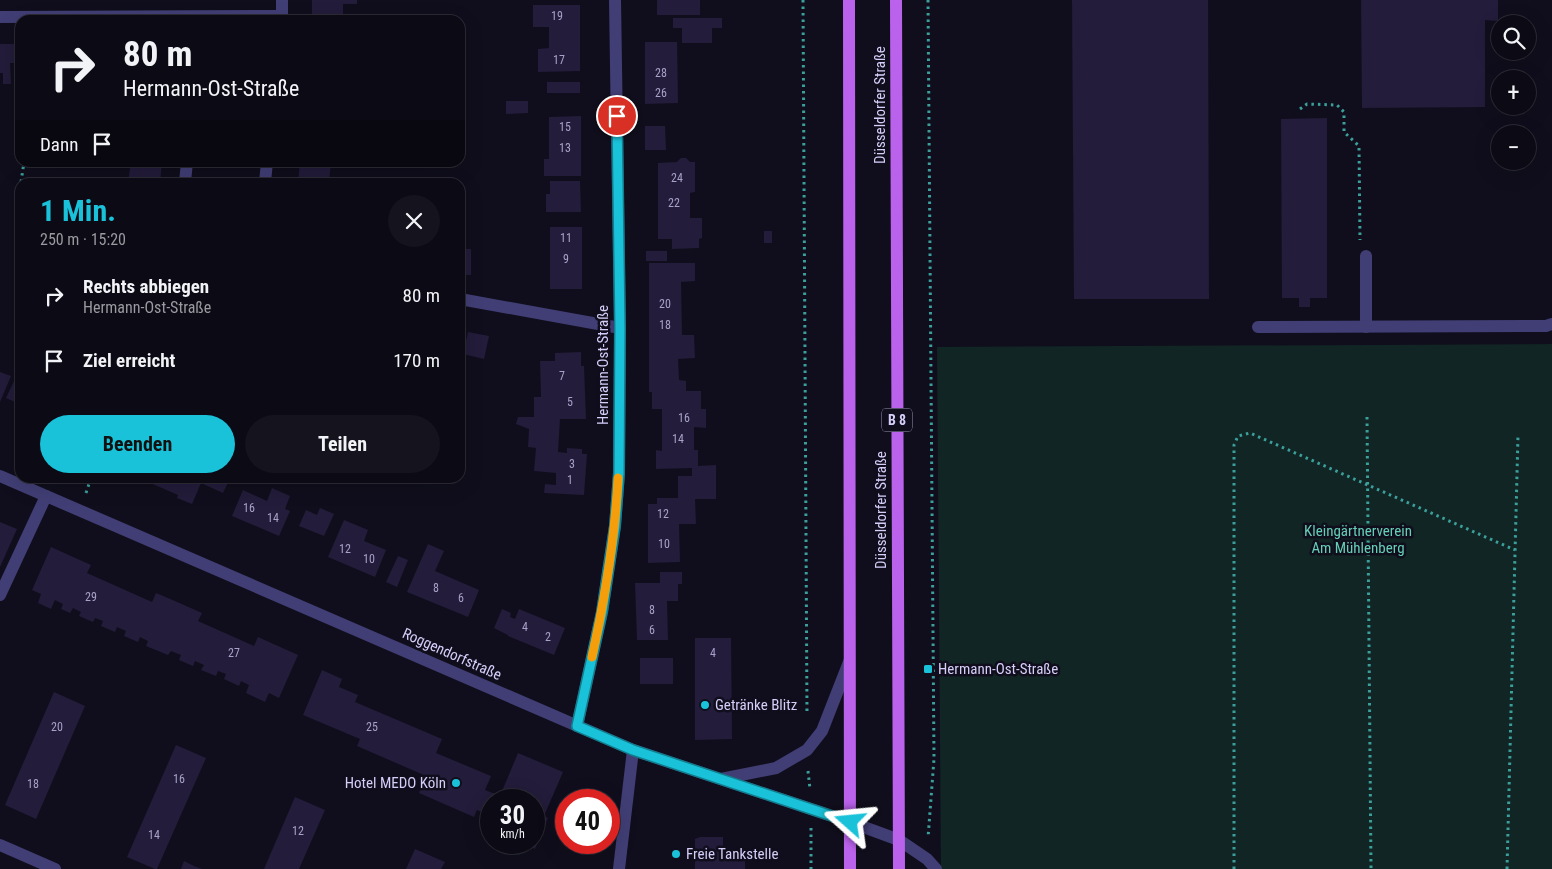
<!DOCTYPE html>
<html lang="de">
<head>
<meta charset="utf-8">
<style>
  body { margin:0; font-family:"Roboto Condensed",sans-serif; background:#15131e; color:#f1f3f6; height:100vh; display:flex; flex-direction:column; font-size:19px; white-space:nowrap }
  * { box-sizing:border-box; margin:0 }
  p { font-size:16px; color:#9a9aa0 }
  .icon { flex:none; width:28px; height:28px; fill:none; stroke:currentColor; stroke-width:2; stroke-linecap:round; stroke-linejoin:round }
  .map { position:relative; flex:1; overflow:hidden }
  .side { position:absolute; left:15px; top:178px; width:450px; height:305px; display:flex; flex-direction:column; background:#0c0a15; border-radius:15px; box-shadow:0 5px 20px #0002,0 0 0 1px #2c2b34 }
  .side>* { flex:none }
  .banner { position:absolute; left:15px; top:15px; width:450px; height:152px; border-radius:15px; box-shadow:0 5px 20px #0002,0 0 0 1px #2c2b34; background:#0c0a15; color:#f1f3f6; overflow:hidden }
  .fabs { position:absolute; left:1491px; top:15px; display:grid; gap:10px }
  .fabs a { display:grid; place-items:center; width:45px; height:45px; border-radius:50%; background:#0c0a15; box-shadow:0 5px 20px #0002,0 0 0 1px #2c2b34; font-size:25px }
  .speed { position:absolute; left:480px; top:789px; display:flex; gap:10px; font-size:25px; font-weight:700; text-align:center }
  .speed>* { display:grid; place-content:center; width:65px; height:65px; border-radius:50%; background:#0c0a15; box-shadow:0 5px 20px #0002,0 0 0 1px #2c2b34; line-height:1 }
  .speed small { font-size:12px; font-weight:400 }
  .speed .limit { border:8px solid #d22; background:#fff; color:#111 }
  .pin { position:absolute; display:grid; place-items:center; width:42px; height:42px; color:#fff; margin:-21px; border:2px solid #fff; border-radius:50%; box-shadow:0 1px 5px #0007 }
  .me { position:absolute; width:55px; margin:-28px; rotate:288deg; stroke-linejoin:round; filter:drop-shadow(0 0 4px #0008) }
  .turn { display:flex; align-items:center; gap:18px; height:105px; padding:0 25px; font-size:22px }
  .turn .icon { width:65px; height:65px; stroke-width:2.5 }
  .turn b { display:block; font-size:35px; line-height:42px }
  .then { display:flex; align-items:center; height:48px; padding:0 25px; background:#0003; gap:10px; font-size:19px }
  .round { display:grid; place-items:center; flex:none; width:52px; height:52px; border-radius:26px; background:#15131e }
  .overview { display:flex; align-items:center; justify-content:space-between; height:85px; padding:0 25px }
  h1 { font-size:30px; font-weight:700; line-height:38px; color:#1ac2d9 }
  .button { display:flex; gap:10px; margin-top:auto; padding:10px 25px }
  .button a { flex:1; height:58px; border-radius:30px; background:#1ac2d9; color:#111; font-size:20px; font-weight:700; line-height:58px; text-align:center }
  .button a+a { background:#15131e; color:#f1f3f6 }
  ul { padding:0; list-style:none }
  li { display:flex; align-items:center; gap:15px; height:65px; padding:0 25px }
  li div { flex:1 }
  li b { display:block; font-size:19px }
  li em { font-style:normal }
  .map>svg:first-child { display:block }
  .green { fill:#112524 }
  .building { fill:#231c3a }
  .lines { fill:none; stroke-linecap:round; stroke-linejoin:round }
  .path { stroke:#3ba09c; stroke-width:3; stroke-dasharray:2.5 4; stroke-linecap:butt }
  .minor { stroke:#413e75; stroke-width:12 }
  .major { stroke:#bb62ec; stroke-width:12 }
  .route-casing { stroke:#117e8d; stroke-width:12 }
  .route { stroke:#1ac2d9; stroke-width:9 }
  .slow { stroke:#f59e0b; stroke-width:9 }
  .poi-dot { fill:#1ac2d9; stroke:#100e1c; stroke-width:2 }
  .labels { text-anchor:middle; stroke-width:5; stroke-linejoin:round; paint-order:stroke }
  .number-label { font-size:12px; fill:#a8a2c9 }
  .shield { fill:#100e1c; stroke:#9994b7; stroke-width:1 }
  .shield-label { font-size:14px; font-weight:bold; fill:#d4cef9 }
  .street-label { font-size:15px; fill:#d4cef9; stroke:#100e1c }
  .park-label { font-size:15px; fill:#64cfb6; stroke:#100e1c }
  .poi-label { font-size:15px; fill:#d4cef9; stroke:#100e1c; text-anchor:start }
</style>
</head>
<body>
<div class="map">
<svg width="1552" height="869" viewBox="0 0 1552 869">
  <rect width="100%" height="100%" fill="#100e1c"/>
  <polygon class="green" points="1552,344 1552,869 941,869 937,347"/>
  <g class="building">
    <polygon points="312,0 357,0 357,4 343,4 343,20 312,20"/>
    <rect x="657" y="0" width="43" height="15"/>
    <polygon points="1072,0 1208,0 1209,299 1074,299"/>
    <polygon points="1361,0 1498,0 1498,21 1485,20 1485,107 1362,108"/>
    <polygon points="533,5 580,5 580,71 538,72 538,49 549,48 549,27 533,27"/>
    <polygon points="673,18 722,18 722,28 712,28 712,43 682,43 682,28 673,28"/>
    <polygon points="645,42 677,42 678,103 645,104"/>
    <polygon points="0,44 19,44 19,63 10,63 11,84 3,84 3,73 0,73"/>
    <rect x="547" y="82" width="33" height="11"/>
    <polygon points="506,101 528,101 528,113 506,114"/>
    <polygon points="581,116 581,176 544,176 544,159 549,159 549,117"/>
    <polygon points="1327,118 1327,298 1310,298 1310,307 1299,307 1299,298 1282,298 1281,119"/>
    <polygon points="645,126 665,126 666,150 645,150"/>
    <polygon points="681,158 686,158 690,162 695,162 695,192 690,193 690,218 702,218 702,238 699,239 699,248 672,249 672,239 658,239 658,163 677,162"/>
    <polygon points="131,162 162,162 160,182 128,182"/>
    <polygon points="300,162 331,162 329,182 298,182"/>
    <polygon points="550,181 580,181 581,212 546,212 546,194 550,194"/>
    <rect x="550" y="227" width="32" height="62"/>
    <rect x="764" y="231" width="8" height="12"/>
    <rect x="460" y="249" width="11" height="26"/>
    <rect x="646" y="251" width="21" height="10"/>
    <polygon points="649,263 695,263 695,281 681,282 682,335 694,335 695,358 678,359 679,380 686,381 686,391 701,391 701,409 706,409 706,428 694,427 694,450 698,450 698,466 716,465 716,499 695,499 696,524 679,524 680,562 648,563 648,504 657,504 657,498 678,498 678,476 692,476 692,468 656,469 656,450 662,451 662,409 652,409 652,392 649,392"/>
    <polygon points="468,332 489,336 484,359 463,354"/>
    <polygon points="581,352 581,366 584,366 586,419 560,419 558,452 567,453 567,448 582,449 582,454 587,454 584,495 544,493 545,484 556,485 556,473 534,471 536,448 528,447 529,429 516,424 518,417 534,417 534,397 541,397 540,361 555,361 555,353"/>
    <polygon points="0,372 11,376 0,402"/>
    <polygon points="16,377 20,379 20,404 6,398"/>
    <polygon points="139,478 230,478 223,493 201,483 192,504 177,498 178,495"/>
    <polygon points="272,488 290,496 285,509 290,511 279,536 232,516 243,490 267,501"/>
    <polygon points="320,508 334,514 324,536 299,526 306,510 317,515"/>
    <polygon points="344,520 368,530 364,541 386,550 375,577 328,557"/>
    <polygon points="0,522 17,529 0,567"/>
    <polygon points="428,544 444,551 435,571 479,590 468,617 407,592"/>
    <polygon points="51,547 91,565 87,573 152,602 156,593 175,601 202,613 198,621 254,646 258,637 298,655 279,698 269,693 265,702 246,693 249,685 241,681 239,686 224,679 226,674 218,671 216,676 201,670 204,665 195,661 193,666 179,660 181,655 171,651 168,655 146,646 148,641 140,637 138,642 124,636 126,631 117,627 115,632 101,626 103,621 95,618 93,622 79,616 81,612 73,608 70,613 61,609 63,604 55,600 51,609 38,603 41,594 32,590"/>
    <polygon points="398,556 408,560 397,587 386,582"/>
    <polygon points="660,572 682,572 682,584 678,584 678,601 667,601 668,640 637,640 635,583 660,583"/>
    <polygon points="502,609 511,613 510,617 515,619 519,609 565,628 554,655 508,636 508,635 494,628"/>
    <polygon points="695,638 731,638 732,739 695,740"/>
    <rect x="640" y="658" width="33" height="26"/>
    <polygon points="322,670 342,679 339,687 358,695 355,702 442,739 436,753 491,776 485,790 500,796 518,753 563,772 544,816 548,818 535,849 520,842 534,842 534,800 491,800 491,816 477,810 474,817 419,793 426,776 357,746 360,739 303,715"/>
    <polygon points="54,692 85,706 36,819 5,805"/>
    <polygon points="176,745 206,758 157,869 155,869 127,857"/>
    <polygon points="295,797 325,810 299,869 264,869"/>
    <polygon points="700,837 723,837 723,850 745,850 745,869 695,869 695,839"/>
    <polygon points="415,849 445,862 441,869 406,869"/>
    <polygon points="184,861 194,866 202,869 181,869"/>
  </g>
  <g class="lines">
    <g class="path">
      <polyline points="803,0 807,714"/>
      <polyline points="928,0 934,759 928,838"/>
      <polyline points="1300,109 1307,104 1337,105 1344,112 1344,132 1359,146 1360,240"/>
      <polyline points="21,182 24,162"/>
      <polyline points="19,197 20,193"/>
      <polyline points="1367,417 1371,869"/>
      <polyline points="86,493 91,478"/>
      <polyline points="808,771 810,789"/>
      <polyline points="811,828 811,869"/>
      <polyline points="1234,869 1234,445 1238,436 1250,433 1515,550"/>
      <polyline points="1507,869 1518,435"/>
    </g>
    <g class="minor">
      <polyline points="0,17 282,16"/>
      <polyline points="282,20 282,0"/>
      <polyline points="185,182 187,162"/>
      <polyline points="265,182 267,162"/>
      <polyline points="1366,256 1366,327"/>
      <polyline points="460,299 620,328"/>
      <polyline points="1258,327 1546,326 1552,324"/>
      <polyline points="0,476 633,750 850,822 899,840 927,859 936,869"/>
      <polyline points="0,595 46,496"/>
      <polyline points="577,726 602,612 615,526 619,473 620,328 615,0"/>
      <polyline points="721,779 776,768 807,750 822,731 849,662"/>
      <polyline points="0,845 55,869"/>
      <polyline points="619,869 633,750"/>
    </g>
    <g class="major">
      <polyline points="849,0 850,869"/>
      <polyline points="896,0 899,869"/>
    </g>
  </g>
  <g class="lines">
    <g class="route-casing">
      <polyline id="route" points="617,116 620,328 619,473 615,526 602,612 577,726 633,750 850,822"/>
    </g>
    <use href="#route" class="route"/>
    <path class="slow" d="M592,657C605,598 615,539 618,478"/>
  </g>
  <g class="poi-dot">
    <rect x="923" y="664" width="10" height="10" rx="2.5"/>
    <circle cx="705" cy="705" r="5"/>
    <circle cx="456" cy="783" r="5"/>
    <circle cx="676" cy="854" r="5"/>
  </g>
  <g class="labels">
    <g class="number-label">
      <text x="557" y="20">19</text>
      <text x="559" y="64">17</text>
      <text x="661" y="77">28</text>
      <text x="661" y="97">26</text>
      <text x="565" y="131">15</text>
      <text x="565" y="152">13</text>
      <text x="677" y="182">24</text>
      <text x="674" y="207">22</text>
      <text x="566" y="242">11</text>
      <text x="566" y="263">9</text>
      <text x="665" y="308">20</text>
      <text x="665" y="329">18</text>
      <text x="562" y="380">7</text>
      <text x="570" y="406">5</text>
      <text x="684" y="422">16</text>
      <text x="678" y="443">14</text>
      <text x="572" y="468">3</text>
      <text x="570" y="484">1</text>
      <text x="249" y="512">16</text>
      <text x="663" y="518">12</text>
      <text x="273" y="522">14</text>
      <text x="664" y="548">10</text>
      <text x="345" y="553">12</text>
      <text x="369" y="563">10</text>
      <text x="436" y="592">8</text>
      <text x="91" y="601">29</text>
      <text x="461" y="602">6</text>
      <text x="652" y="614">8</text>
      <text x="525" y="631">4</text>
      <text x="652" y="634">6</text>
      <text x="548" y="641">2</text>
      <text x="234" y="657">27</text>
      <text x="713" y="657">4</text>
      <text x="57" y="731">20</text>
      <text x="372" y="731">25</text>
      <text x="179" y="783">16</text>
      <text x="33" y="788">18</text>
      <text x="298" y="835">12</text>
      <text x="154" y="839">14</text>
    </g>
    <rect class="shield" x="882" y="408.5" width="30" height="23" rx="4"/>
    <g class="shield-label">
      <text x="897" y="425">B 8</text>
    </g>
    <g class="street-label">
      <text transform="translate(880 105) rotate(-90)" y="5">Düsseldorfer Straße</text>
      <text transform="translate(603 365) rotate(-90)" y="5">Hermann-Ost-Straße</text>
      <text transform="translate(881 510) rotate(-90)" y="5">Düsseldorfer Straße</text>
      <text transform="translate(452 654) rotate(24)" y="5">Roggendorfstraße</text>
    </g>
    <g class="park-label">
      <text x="1358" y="536">Kleingärtnerverein<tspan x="1358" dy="17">Am Mühlenberg</tspan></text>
    </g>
    <g class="poi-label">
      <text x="938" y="674">Hermann-Ost-Straße</text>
      <text x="715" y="710">Getränke Blitz</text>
      <text x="446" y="788" text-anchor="end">Hotel MEDO Köln</text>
      <text x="686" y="859">Freie Tankstelle</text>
    </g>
  </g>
</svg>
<div class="fabs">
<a><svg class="icon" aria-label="search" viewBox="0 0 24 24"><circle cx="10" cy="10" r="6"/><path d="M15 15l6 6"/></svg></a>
<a>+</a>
<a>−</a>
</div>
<div class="speed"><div>30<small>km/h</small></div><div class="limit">40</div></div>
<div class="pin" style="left:617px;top:116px;background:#d93025"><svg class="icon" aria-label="arrive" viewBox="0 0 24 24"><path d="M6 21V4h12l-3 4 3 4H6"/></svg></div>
<svg class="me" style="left:850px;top:822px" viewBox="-20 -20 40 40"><path d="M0-17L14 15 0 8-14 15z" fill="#1ac2d9" stroke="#fff" stroke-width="4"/></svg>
<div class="banner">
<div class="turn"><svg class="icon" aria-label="right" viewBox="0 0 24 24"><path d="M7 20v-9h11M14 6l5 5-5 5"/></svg><div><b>80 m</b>Hermann-Ost-Straße</div></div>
<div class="then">Dann<svg class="icon" aria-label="arrive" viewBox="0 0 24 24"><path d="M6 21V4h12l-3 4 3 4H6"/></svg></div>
</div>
<section class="side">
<div class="overview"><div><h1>1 Min.</h1><p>250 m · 15:20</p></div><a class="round"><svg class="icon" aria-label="close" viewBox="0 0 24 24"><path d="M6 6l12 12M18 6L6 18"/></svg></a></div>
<ul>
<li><svg class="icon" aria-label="right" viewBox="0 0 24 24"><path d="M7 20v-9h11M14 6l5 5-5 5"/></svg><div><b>Rechts abbiegen</b><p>Hermann-Ost-Straße</p></div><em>80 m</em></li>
<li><svg class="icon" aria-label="arrive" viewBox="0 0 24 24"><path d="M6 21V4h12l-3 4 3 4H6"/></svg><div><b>Ziel erreicht</b></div><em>170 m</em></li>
</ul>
<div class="button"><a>Beenden</a><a>Teilen</a></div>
</section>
</div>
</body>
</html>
